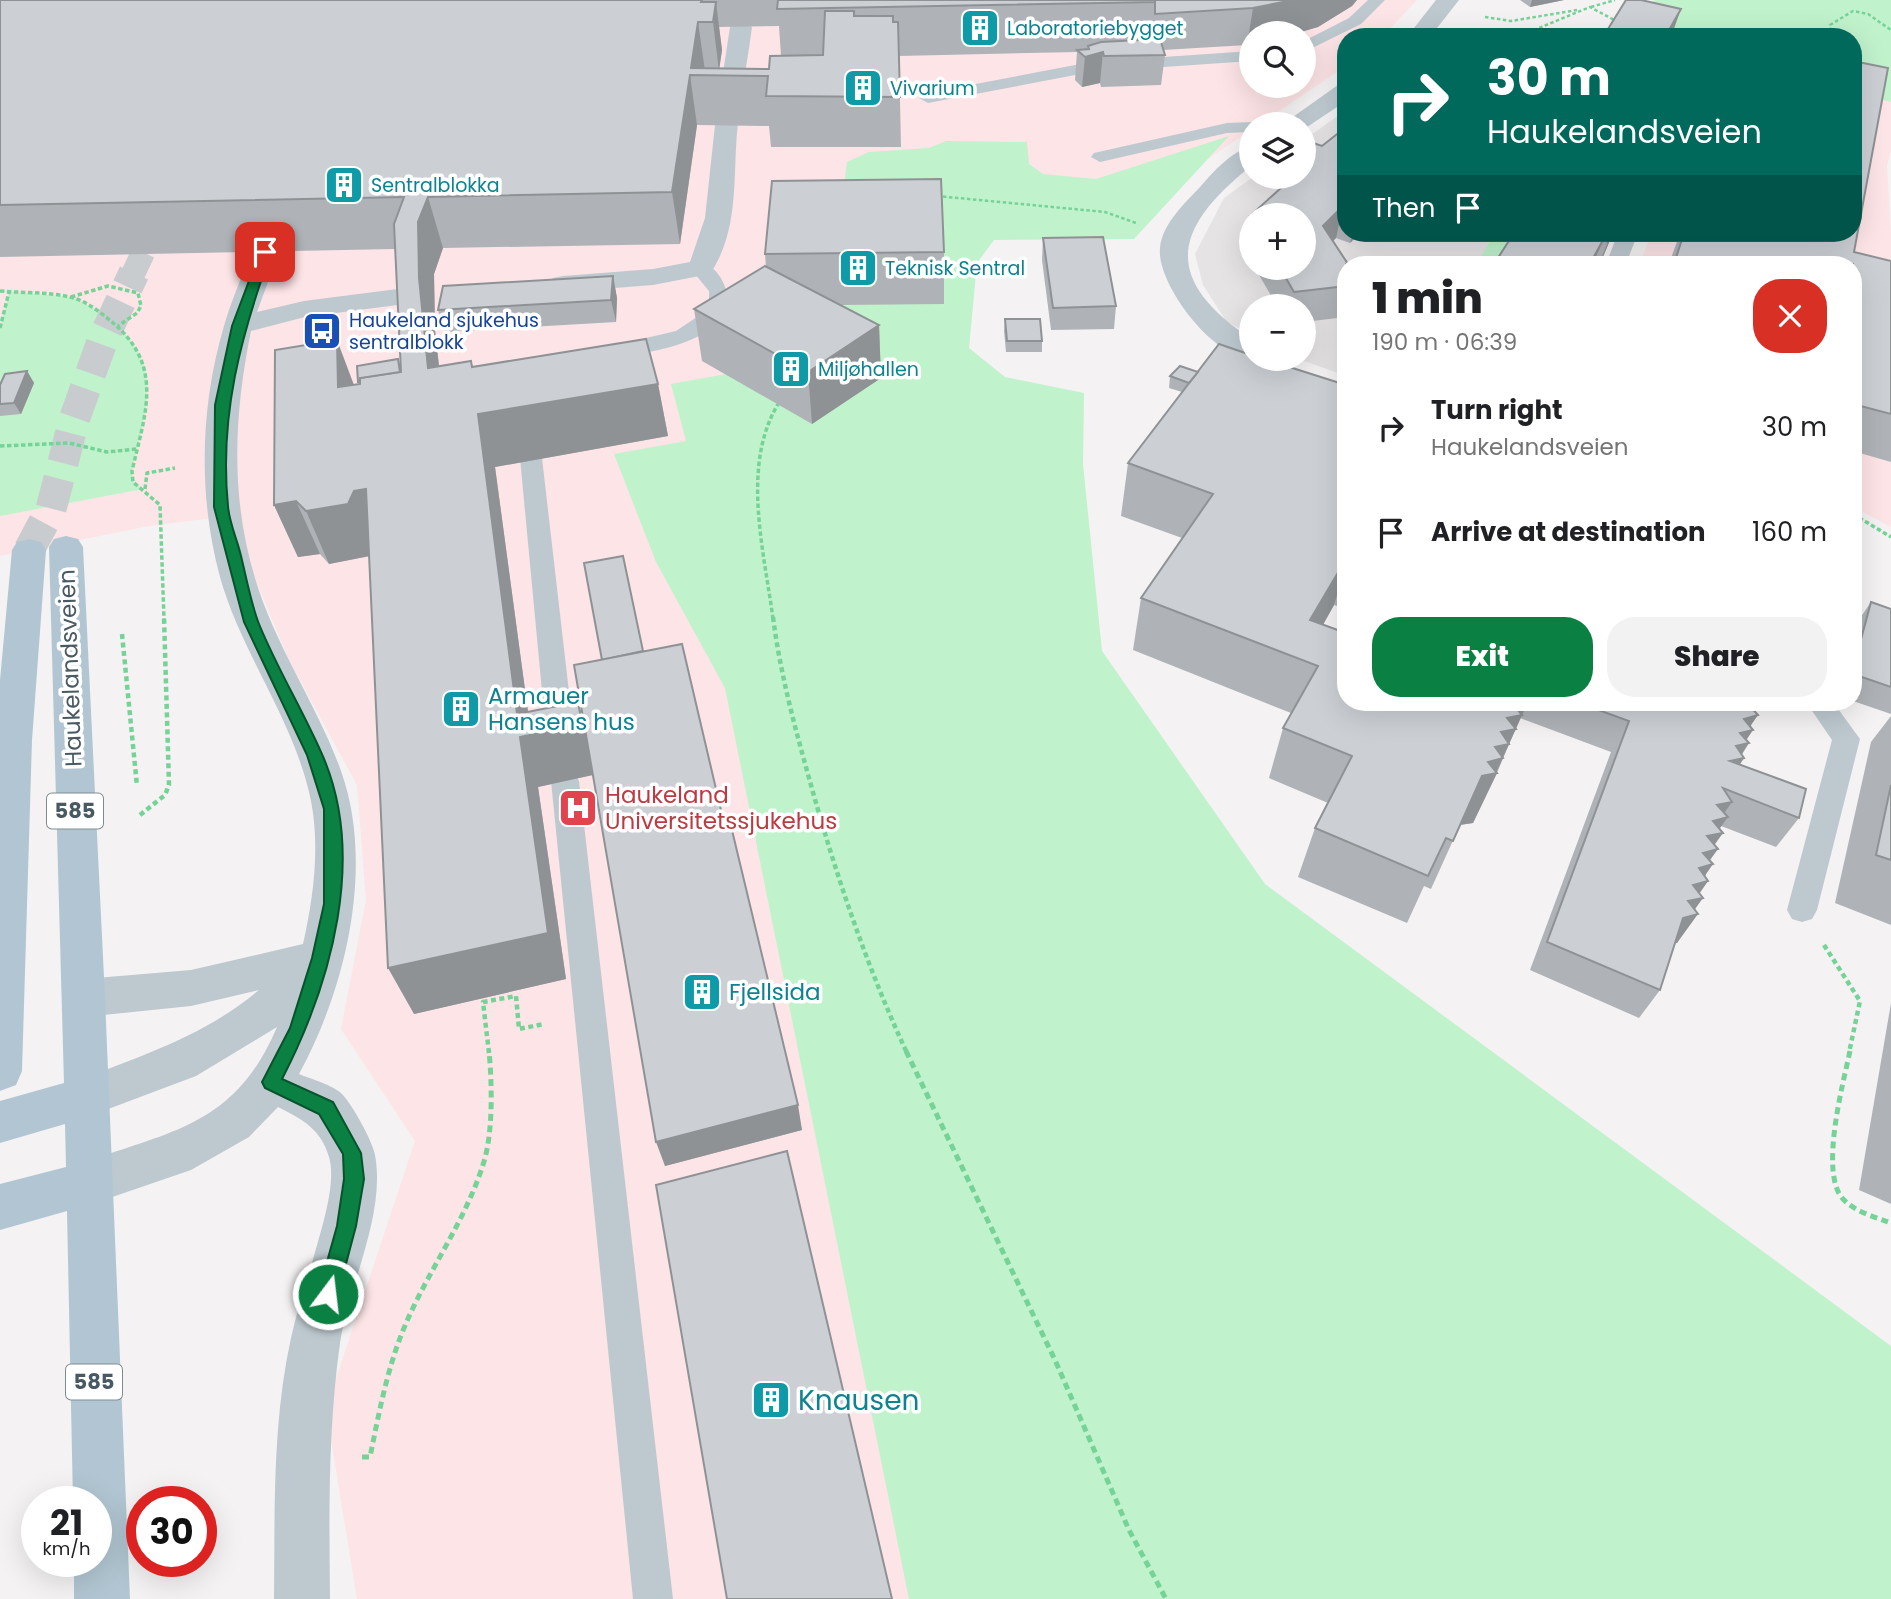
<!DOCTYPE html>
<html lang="en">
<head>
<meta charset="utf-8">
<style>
  body { margin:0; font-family:Poppins,sans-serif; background:#f2f2f2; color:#202124; height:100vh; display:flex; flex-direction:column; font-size:26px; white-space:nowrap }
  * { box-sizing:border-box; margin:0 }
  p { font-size:23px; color:#757577 }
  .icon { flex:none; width:38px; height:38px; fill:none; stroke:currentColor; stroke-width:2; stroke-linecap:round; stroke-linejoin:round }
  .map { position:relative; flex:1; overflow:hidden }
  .side { position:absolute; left:1337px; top:256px; width:525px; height:455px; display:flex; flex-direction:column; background:#fff; border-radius:28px; box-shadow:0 7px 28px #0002 }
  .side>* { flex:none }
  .banner { position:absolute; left:1337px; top:28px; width:525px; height:214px; border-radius:28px; box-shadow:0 7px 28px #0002; background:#00695c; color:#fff; overflow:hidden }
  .controls { position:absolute; left:1239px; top:21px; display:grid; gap:14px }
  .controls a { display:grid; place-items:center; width:77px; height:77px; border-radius:50%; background:#fff; box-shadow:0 7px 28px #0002; font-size:35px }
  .speed { position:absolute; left:21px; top:1486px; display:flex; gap:14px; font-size:35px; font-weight:700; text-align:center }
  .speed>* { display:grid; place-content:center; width:91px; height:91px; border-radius:50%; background:#fff; box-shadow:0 7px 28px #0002; line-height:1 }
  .speed small { font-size:18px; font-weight:400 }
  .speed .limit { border:10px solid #d22; background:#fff; color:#111 }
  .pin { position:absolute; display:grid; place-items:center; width:60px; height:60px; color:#fff; margin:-30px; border-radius:14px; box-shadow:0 4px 10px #0006 }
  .me { position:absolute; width:77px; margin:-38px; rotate:15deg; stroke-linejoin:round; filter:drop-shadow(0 0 5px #0008) }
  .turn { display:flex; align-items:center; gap:24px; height:147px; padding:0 35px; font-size:32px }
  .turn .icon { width:91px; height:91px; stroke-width:2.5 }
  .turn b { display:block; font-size:49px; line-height:60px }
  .then { display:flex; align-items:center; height:66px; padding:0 35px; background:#0003; gap:14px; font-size:26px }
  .round { display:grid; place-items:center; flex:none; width:74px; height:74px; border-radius:28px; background:#f2f2f2 }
  .overview { display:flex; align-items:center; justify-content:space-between; height:119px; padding:0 35px }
  h1 { font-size:42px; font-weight:800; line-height:52px }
  .button { display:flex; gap:14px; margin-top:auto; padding:14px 35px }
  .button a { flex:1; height:80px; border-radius:28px; background:#0b8043; color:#fff; font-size:28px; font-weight:800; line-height:80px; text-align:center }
  .button a+a { background:#f2f2f2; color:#202124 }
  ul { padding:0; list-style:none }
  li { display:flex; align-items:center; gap:21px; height:105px; padding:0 35px }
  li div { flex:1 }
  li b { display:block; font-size:26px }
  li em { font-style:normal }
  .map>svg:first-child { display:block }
  .education { fill:#e6e3e5; fill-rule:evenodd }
  .medical { fill:#fde4e6; fill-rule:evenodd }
  .green { fill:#c0f2cc }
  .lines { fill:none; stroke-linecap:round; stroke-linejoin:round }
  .primary-tunnel-far1 { stroke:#c9ccce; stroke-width:24; stroke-dasharray:24 12; stroke-linecap:butt }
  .primary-tunnel { stroke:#c9ccce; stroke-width:31; stroke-dasharray:31 16; stroke-linecap:butt }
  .path-far3 { stroke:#76d397; stroke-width:2.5; stroke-dasharray:3.5 2.5; stroke-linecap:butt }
  .path-far2 { stroke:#76d397; stroke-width:3.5; stroke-dasharray:4.5 2.5; stroke-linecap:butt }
  .path-far1 { stroke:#76d397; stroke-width:4.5; stroke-dasharray:5 3.5; stroke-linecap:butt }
  .path { stroke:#76d397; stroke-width:5; stroke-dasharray:7 4.5; stroke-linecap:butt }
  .service { fill:#bdc9cf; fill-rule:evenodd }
  .minor { fill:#bdc9cf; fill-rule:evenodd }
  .primary { fill:#b1c6d2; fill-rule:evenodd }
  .wall { fill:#afb3b7; fill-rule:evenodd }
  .shaded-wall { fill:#8f9295 }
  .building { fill:#ccd0d5; stroke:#8f9295; stroke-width:2 }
  .route { fill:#0b8043; stroke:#07532c; stroke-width:2 }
  .labels { text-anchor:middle; stroke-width:7; stroke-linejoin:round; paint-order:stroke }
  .far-culture-label { font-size:19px; fill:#0d838f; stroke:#fff; text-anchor:start }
  .far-transit-label { font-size:19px; fill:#164399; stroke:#fff; text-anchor:start }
  .shield { fill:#fff; stroke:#808b90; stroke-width:2 }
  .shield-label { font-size:21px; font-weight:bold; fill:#495961 }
  .street-label { font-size:23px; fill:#495961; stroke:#fff }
  .culture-label { font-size:23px; fill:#0d838f; stroke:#fff; text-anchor:start }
  .health-label { font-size:23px; fill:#be3a42; stroke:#fff; text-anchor:start }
  .near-culture-label { font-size:28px; fill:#0d838f; stroke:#fff; text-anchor:start }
</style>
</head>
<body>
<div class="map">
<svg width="1891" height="1599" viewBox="0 0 1891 1599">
  <rect width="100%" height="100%" fill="#f4f2f3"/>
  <path class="education" d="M1346,110V233H1495L1476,264H1346V376L1299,359H1304V306H1251V335L1226,321L1203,285L1195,254L1224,198L1253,177H1304V140ZM1251,215H1304V268H1251Z"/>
  <g class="medical">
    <path d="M0,0H1417L1382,37H1346V66L1260,124H1251V130L1176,180L933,195L981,1599H357L326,1409L415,1141L341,1029L366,900L357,785L289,660L229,516L149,526L0,556ZM1251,33H1304V86H1251Z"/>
    <polygon points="1853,93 1891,102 1891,151 1887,165 1891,233 1891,527 1853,507 1853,264 1640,264 1651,233 1853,233"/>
  </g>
  <g class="green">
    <polygon points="1656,0 1891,0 1891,102 1853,93 1853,37 1686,37 1633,7"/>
    <polygon points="1229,136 1134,239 994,240 977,263 969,348 1005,377 1084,393 1083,464 1102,651 1265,884 1891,1346 1891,1599 909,1599 725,688 656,562 614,454 686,441 671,384 743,371 831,289 847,162 869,152 929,148 946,141 1027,142 1029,164 1043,174 1096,179"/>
    <polygon points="1495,233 1520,233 1502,264 1476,264"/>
    <path d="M9,292L71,297C102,310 139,337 146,373C152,403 138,441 132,471L133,482L143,489L0,516V328Z"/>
  </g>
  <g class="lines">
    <polyline class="primary-tunnel-far1" points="133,274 165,206"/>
    <polyline class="primary-tunnel" points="29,550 51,509 74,420 103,339 134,273"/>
    <g class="path-far3">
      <polyline points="1591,7 1615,0"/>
      <polyline points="1485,17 1511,21 1577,10"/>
      <polyline points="1671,29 1750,31 1771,37"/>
      <polyline points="1517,37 1590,7 1618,22"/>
      <polyline points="1831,37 1830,25 1853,11 1868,14 1891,30"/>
      <polyline points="937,196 1105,212 1136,223"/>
    </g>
    <g class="path-far2">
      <path d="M0,291C23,293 48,292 70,297C85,300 100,312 112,322C165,366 145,414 132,471L133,482L160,505L164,619"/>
      <polyline points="71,297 108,286 138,293 141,306 137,313 118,326"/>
      <polyline points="0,328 9,292"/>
      <polyline points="0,446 69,443 107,452 136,449"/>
      <polyline points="145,489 147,473 175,468"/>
      <polyline points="1853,514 1891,537"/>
      <path d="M773,619C764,550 740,463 780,401"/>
    </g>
    <g class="path-far1">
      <path d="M773,617C780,672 794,724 809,778C835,872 866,965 907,1053"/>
      <polyline points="122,634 137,786"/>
      <polyline points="140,815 165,795 169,785 164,617"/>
      <polyline points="1824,945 1860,1001 1849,1053"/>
      <polyline points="489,1053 483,1002 516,996 519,1029 544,1024"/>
    </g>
    <g class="path">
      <polyline points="906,1051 1055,1360 1129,1530 1166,1599"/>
      <path d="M1850,1051C1843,1084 1819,1173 1843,1199C1855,1212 1875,1217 1891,1223"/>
      <path d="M362,1457H370C379,1413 387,1369 404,1328C428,1270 468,1218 485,1158C493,1128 492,1082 489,1051"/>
    </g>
    <g class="service">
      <polygon points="1368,0 1385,0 1361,24 1304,52 1304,41 1349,18"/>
      <polygon points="1251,51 1251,61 1091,72 928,103 919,98 928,93 1091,62"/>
      <polygon points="1251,122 1258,124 1251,124 1251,132 1227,133 1100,162 1091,157 1094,153 1227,123"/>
      <polygon points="1618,233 1638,233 1626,264 1606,264"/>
      <path d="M700,262C721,267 729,291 729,310C703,347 652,351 611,359L603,358L600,353L603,348L676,331L709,309V291L690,268Z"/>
      <polygon points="531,451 539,453 542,458 575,744 571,751 561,754 551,751 547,744 520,458 523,453"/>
      <polygon points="1806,702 1833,702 1860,739 1817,910 1812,919 1802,922 1792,919 1787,910 1832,740"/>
      <polygon points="565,770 575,773 579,781 673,1599 633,1599 551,781 555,773"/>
    </g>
    <g class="minor">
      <polygon points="1436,0 1459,0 1430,37 1407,37"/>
      <path d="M741,20L752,27C748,59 741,92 738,123C732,173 741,228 710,274L653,285L563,292L553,290L549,284L553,278L563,276L653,269L690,262L705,218L715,125L730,27Z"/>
      <polygon points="1346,83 1346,101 1304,129 1304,124 1283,124 1338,85"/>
      <path d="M1251,146V166C1172,229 1162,279 1251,339V359H1259C1221,368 1156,286 1160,248C1162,224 1185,203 1201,186C1214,171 1231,152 1251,146Z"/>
      <path d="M265,244L275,246L279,252L257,312L304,301L413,287L423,289L427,295L423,301L413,303L305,317L251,331C234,414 230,496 255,578C275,646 317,704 341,771C375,866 346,988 299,1074C311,1079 333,1085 342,1094C352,1104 373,1142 375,1155C386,1215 349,1284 340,1343C328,1429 329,1513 330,1599H274C275,1512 272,1424 291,1338C297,1311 306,1283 314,1256C321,1230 337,1183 329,1157C321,1129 302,1119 278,1107L249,1137L191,1170L89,1205L73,1199L66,1183L73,1167C164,1131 233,1131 277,1027L196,1076L87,1117L71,1111L65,1097L71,1083C138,1057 203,1037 259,990L191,1006L84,1017L69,1011L63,998L69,985L84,979L191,970L303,944C314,895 321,841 309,792C291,716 241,652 220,577C198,496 200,407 224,326C231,301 242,277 251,252L255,246Z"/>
    </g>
    <g class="primary">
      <polygon points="66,536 78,539 83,547 105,998 130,1599 74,1599 74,1561 96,1561 96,1502 73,1502 67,1211 0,1230 0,1184 66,1167 65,1124 0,1143 0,1101 64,1083 49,547 54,539"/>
      <polygon points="29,539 41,542 46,550 32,740 22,1071 16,1085 0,1091 0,680 12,550 17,542"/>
    </g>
  </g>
  <g class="wall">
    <path d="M0,0H1357L1352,6L1318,27L1247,45L1163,50L1165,55L1161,85L1101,87L1100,83L1082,87L1075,80L1077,52L899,56L901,147H771L769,126L697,125L680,244L443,248L434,274L435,330L439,366L473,367L658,384L668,436L495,467L528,712L583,719L643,651L724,823L802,1130L665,1166L593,775L538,787L566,979L414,1014L369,556L329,564L320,554L298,557L274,505L354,385L359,384L358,382L398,359L401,366L395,249L0,257ZM779,26L781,56L769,69L719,68L722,50L719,27Z"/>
    <polygon points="1520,0 1564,0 1530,7"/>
    <polygon points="1346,127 1346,233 1360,233 1350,243 1336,238 1333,241 1346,264 1346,317 1304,322 1304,306 1277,306 1255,268 1304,268 1282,188 1284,177 1304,177 1322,146"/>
    <polygon points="1251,215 1251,262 1243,249 1249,218"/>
    <polygon points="1613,233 1600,264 1494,264"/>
    <polygon points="1680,233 1853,233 1854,252 1891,261 1891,462 1853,451 1853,264 1669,264"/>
    <polygon points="1043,238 1116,306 1114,329 1051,330 1042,260"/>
    <polygon points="944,252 944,304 840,305 879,325 881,378 812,424 702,361 694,309 766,267 765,254"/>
    <polygon points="613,276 617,298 616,322 445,332 438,310"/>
    <polygon points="1005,319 1042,341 1042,352 1006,352 1004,331"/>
    <polygon points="27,371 34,383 21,414 0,416 0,385"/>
    <polygon points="1198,372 1346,385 1346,609 1334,605 1323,625 1346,702 1762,702 1755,712 1742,754 1744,758 1740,764 1799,818 1776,847 1721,826 1719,829 1705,877 1708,881 1700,893 1695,910 1677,943 1675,943 1660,990 1639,1018 1530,970 1611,752 1520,718 1497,773 1473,823 1460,825 1431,889 1424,886 1407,923 1298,877 1315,828 1328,803 1269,778 1283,728 1291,713 1133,650 1141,598 1182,538 1121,516 1128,463 1182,392 1169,388 1170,376"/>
    <polygon points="1871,602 1891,609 1891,714 1853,701 1853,633 1856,624"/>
    <polygon points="1891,716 1891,925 1835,903 1871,742"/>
    <polygon points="1891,1003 1891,1204 1859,1190"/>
  </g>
  <g class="shaded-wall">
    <polygon points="1293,0 1357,0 1352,6 1318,27 1298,33 1251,33 1251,45 1247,45 1253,8"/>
    <polygon points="1532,0 1564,0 1530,7"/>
    <polygon points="716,2 722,50 719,71 713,22"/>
    <polygon points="1681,9 1671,37 1665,37"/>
    <polygon points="698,22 705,71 691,68"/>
    <polygon points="1103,52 1100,83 1082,87 1085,57"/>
    <polygon points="690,75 697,125 680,244 672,192"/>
    <polygon points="428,197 443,248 434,274 435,330 445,421 428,368 419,278 418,222"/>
    <polygon points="1343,206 1336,238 1316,258 1323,226"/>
    <polygon points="1353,233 1360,233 1350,243"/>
    <polygon points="1613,233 1600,264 1599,264 1608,242"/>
    <polygon points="1603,240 1593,264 1590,264"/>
    <polygon points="613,276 617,298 616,322 611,300"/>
    <polygon points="879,325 881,378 812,424 808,372"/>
    <polygon points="337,340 357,393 338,387"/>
    <polygon points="471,361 487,413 658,384 668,436 495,467 531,734 578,702 593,753 597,774 538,787 566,979 414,1014 388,968 517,714"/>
    <polygon points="27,371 34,383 21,414 14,403"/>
    <polygon points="366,489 370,556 329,564 306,511 354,491"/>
    <polygon points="296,501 320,554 298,557 274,505"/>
    <polygon points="1346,559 1346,566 1334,605 1303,660 1310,620"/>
    <polygon points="1514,702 1528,702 1496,773 1497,773 1473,823 1459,825"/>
    <polygon points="1741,702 1762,702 1752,717 1758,715 1747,731 1753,730 1743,745 1749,743 1739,759 1744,758 1724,788"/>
    <polygon points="1732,802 1720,819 1728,817 1715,835 1723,833 1710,851 1718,849 1705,867 1713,864 1700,883 1708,881 1695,899 1703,898 1690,916 1698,914 1677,943 1662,946 1717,805"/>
    <polygon points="798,1105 802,1130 665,1166 656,1142"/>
  </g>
  <g class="building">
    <polygon points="0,0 702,0 701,2 716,2 713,22 698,22 691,68 769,69 770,56 823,55 825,11 854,11 854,16 893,16 893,22 898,22 900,97 766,96 768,76 690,75 672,192 428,197 418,222 419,278 428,368 471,361 472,367 646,339 658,384 478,414 517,714 578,702 582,724 520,737 548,933 388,968 366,489 354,491 348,504 306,511 296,501 274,505 275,350 337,340 338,387 360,384 360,378 401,372 394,224 404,197 0,205"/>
    <polygon points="778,0 1155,0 1156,2 777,9"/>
    <polygon points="1155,0 1293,0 1253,8 1155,14"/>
    <polygon points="1626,0 1641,0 1681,9 1665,37 1603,37"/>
    <polygon points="1160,39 1165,55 1104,56 1103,52 1085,57 1077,50 1089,49 1088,46 1101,42"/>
    <polygon points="1853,61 1888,68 1854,252 1891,261 1891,414 1853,404 1853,264 1674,264 1684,233 1853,233"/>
    <polygon points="1346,127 1346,207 1343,206 1323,226 1348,264 1346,264 1346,286 1294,292 1280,268 1304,268 1304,215 1251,215 1293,177 1304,177 1304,151 1313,143 1322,146"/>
    <polygon points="941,179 944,252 765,254 772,181"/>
    <polygon points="1514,233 1612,233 1608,242 1603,240 1590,264 1494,264"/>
    <polygon points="1103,237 1116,306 1053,308 1043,238"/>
    <polygon points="765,266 879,325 808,372 694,309"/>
    <polygon points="613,276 611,300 438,310 443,286"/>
    <polygon points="1005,319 1040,319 1042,341 1007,341"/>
    <polygon points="1219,344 1251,355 1251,359 1264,359 1346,385 1346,559 1310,620 1346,633 1346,702 1523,702 1513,704 1522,715 1507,718 1516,729 1501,732 1509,744 1495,747 1503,758 1488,762 1497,773 1482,776 1453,841 1446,838 1428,876 1315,828 1352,756 1283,728 1318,666 1141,598 1213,494 1128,463"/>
    <polygon points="398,359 400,372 360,378 360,382 358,382 357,366"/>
    <polygon points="1180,366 1198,372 1189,383 1170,376"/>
    <polygon points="27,371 14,403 0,404 0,385 5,374"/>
    <polygon points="623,556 643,651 602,660 584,563"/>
    <polygon points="1871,602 1891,609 1891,687 1853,674 1853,669"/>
    <polygon points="682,644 724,823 730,822 798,1105 656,1142 574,665"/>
    <polygon points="1583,702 1762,702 1748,704 1758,715 1744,719 1753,730 1740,733 1749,743 1736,746 1744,758 1730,761 1806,789 1799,818 1723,788 1732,802 1717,805 1728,817 1713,821 1723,833 1707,836 1718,849 1703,853 1713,864 1699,868 1708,881 1693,885 1703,898 1688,901 1698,914 1683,918 1660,990 1547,942 1629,721 1582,704"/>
    <polygon points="1891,785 1891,860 1876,855"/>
    <polygon points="787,1151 892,1599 727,1599 656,1185"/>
  </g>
  <path class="route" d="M261,249L271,252C241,336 219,415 228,506C229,521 236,537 240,552C246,575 250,601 259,624C277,668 302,709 321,752C368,855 331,984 282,1079L333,1102L361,1153L364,1179L356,1226L338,1294L335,1301L328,1304L321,1301L318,1294L337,1226L344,1179L343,1154L319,1114L265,1088L262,1082L290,1028L312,958L324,904V809L307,755L244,622L214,507L215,405L232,326Z"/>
  <defs>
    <g id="building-square" transform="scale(2.0125)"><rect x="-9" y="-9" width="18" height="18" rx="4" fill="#0f9aa8" stroke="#fff"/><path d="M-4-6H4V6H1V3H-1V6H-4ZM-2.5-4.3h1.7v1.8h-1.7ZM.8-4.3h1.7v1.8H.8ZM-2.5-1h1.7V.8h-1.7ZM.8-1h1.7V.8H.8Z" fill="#fff"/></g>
    <g id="bus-square" transform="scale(2.0125)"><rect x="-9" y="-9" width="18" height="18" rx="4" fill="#1a4fb4" stroke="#fff"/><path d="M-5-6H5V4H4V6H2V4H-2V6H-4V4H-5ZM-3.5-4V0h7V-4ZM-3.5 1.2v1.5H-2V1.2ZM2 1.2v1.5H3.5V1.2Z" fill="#fff"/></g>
    <g id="hospital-square" transform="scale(2.0125)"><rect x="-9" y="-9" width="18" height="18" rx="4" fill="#e0444e" stroke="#fff"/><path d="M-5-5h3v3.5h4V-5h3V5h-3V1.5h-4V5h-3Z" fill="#fff"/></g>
  </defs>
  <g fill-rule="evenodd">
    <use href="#building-square" x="980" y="28"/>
    <use href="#building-square" x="863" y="88"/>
    <use href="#building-square" x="344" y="185"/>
    <use href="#building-square" x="858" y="268"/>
    <use href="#bus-square" x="322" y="331"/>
    <use href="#building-square" x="791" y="369"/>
    <use href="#building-square" x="461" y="709"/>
    <use href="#hospital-square" x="578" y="808"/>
    <use href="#building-square" x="702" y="992"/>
    <use href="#building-square" x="771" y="1400"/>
  </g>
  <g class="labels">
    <g class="far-culture-label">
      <text x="1007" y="35">Laboratoriebygget</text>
      <text x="890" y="95">Vivarium</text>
      <text x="371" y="192">Sentralblokka</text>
      <text x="885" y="275">Teknisk Sentral</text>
      <text x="818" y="376">Miljøhallen</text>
    </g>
    <g class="far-transit-label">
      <text x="349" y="327">Haukeland sjukehus<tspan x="349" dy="22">sentralblokk</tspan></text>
    </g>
    <g class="shield">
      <rect x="47" y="793.5" width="56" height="35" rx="5"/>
      <rect x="66" y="1364.5" width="56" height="35" rx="5"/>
    </g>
    <g class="shield-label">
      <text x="75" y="818">585</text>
      <text x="94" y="1389">585</text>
    </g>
    <g class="street-label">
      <text transform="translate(70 668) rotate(-92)" y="8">Haukelandsveien</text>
    </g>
    <g class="culture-label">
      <text x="488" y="704">Armauer<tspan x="488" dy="26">Hansens hus</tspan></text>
      <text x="729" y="1000">Fjellsida</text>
    </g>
    <g class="health-label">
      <text x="605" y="803">Haukeland<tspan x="605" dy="26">Universitetssjukehus</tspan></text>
    </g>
    <g class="near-culture-label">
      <text x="798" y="1410">Knausen</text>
    </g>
  </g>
</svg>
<div class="controls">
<a><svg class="icon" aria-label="search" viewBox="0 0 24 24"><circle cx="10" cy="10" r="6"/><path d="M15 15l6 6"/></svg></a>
<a><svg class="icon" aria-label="layers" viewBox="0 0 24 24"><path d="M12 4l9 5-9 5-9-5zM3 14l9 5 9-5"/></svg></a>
<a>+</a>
<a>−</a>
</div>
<div class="speed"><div>21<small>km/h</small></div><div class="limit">30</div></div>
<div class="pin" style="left:265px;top:252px;background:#d93025"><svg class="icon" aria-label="arrive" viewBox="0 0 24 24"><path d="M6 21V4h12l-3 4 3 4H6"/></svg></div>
<svg class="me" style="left:328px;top:1294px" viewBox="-20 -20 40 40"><circle r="17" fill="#0b8043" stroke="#fff" stroke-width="3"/><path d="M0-11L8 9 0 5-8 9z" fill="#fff"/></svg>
<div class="banner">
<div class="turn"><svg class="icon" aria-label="right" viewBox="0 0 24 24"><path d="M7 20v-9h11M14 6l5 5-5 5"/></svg><div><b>30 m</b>Haukelandsveien</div></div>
<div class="then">Then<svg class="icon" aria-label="arrive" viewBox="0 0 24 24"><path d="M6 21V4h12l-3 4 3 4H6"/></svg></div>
</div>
<section class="side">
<div class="overview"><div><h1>1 min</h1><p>190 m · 06:39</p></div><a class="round" style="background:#d93025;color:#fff"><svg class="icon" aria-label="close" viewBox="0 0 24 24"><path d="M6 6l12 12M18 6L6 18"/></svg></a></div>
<ul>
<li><svg class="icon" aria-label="right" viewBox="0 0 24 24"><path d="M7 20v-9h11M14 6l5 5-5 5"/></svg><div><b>Turn right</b><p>Haukelandsveien</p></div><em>30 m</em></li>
<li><svg class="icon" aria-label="arrive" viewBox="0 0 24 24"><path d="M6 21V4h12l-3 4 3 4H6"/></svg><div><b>Arrive at destination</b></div><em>160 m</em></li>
</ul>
<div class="button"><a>Exit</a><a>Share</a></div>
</section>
</div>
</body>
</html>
